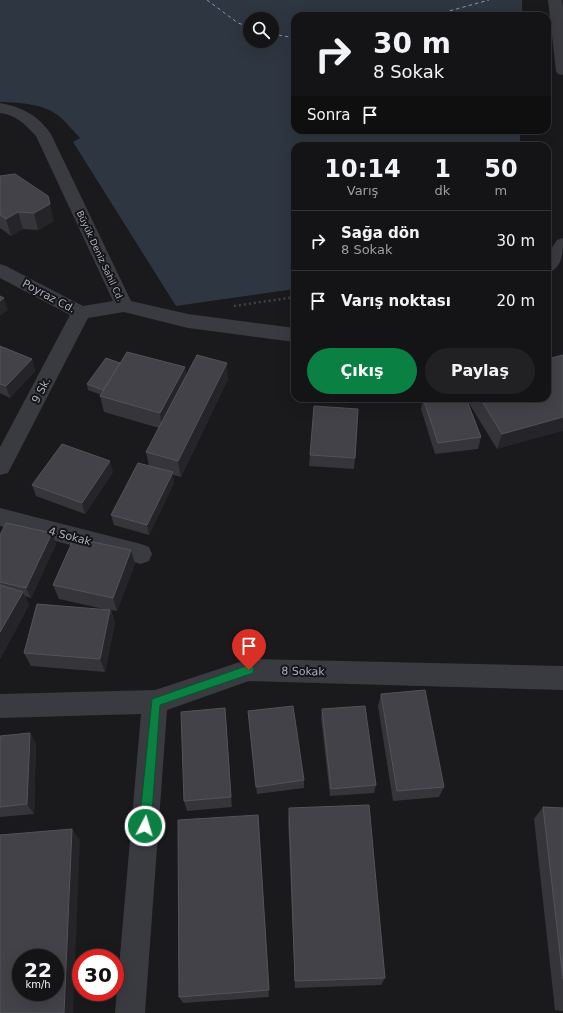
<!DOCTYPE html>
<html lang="tr">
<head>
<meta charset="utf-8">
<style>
  body { margin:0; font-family:"DejaVu Sans",sans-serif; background:#212022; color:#f1f3f6; height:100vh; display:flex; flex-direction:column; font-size:15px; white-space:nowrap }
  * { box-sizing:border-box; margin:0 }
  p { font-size:13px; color:#9d9ea0 }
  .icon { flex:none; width:22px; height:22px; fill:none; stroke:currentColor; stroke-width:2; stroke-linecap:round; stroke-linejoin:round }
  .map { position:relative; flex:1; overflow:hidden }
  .side { position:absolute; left:291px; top:142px; width:260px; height:260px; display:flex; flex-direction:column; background:#141315; border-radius:12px; box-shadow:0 4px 16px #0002,0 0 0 1px #333234 }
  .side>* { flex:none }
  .guide { position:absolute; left:291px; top:12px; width:260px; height:122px; border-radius:12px; box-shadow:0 4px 16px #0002,0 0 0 1px #333234; background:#141315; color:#f1f3f6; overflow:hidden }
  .fabs { position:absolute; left:243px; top:12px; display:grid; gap:8px }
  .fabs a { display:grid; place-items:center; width:36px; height:36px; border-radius:50%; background:#141315; box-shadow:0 4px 16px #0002,0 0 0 1px #333234; font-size:20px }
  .speed { position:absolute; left:12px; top:949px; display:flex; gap:8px; font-size:20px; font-weight:700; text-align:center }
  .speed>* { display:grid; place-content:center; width:52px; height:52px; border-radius:50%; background:#141315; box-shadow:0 4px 16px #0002,0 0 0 1px #333234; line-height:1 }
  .speed small { font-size:10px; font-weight:400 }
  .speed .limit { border:6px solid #d22; background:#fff; color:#111 }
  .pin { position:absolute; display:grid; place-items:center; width:34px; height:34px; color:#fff; margin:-41px -17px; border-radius:50% 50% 50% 0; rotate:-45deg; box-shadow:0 0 4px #0007 }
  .pin .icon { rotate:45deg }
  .me { position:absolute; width:44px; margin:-22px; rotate:5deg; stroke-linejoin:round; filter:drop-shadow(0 0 3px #0008) }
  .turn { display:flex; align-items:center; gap:14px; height:84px; padding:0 16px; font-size:18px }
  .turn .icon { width:52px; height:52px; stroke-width:2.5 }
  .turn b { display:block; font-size:28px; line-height:34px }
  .then { display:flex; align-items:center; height:38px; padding:0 16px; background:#0003; gap:8px; font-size:15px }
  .eta { display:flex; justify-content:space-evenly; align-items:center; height:68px; text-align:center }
  .eta b { font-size:24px; font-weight:600; line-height:28px }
  .cta { display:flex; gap:8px; margin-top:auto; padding:8px 16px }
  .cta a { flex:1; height:46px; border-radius:24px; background:#0b8043; color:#fff; font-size:16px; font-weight:600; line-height:46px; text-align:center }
  .cta a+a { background:#212022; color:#f1f3f6 }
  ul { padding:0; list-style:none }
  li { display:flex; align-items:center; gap:12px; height:60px; padding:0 16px; border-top:1px solid #333234 }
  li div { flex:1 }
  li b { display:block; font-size:15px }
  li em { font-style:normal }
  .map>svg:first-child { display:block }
  .water { fill:#2e3641; fill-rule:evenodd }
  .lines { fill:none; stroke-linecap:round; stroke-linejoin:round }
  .ferry { stroke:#8098b9; stroke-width:1; stroke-dasharray:3.5 3; stroke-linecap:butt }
  .path { stroke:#404148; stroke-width:2.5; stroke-dasharray:2 3; stroke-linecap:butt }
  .minor { fill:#3a3a41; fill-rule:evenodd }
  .wall { fill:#36353a }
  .shaded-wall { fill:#252428 }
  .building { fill:#424248; stroke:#53535a; fill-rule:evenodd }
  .route { fill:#0b8043; stroke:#07532c }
  .labels { text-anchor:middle; stroke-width:4; stroke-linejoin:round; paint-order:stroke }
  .far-street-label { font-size:9px; fill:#abaebc; stroke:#151417 }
  .street-label { font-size:11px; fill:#abaebc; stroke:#151417 }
</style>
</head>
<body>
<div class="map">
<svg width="563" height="1013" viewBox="0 0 563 1013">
  <rect width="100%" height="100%" fill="#1a191c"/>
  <path class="water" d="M0,0H522V16H295V130H520V146H295V289L176,306L73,142L80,138C73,131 67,123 60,117C44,103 20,103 0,102ZM250,19H272V41H250Z"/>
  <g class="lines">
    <g class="ferry">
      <polyline points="207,0 238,23 250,27"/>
      <polyline points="431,16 489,0"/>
      <polyline points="272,34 295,38"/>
    </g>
    <polyline class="path" points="234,306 295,297"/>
    <g class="minor">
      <polygon points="548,0 562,0 563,6 563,75 558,74 556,71"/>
      <path d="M0,103C22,107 38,115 51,134L131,301L188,314L295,328V342L188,328L124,312L88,318L8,473L0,475V447L70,315L0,278V264L6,266L83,306L113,301L36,136C25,124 16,115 0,113Z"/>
      <path d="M563,238C563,253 563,268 547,273V255L557,240Z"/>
      <polygon points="0,508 141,544 149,547 152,554 149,561 141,564 0,526"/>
      <polygon points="249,659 563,666 563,690 249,681 167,710 145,1013 115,1013 141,714 0,718 0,694 155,690"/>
    </g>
  </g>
  <g class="wall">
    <polygon points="0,176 54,221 38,230 23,229 11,236 0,228"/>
    <polygon points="0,346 32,359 35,371 10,398 0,393"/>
    <polygon points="120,363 185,367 186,376 228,379 181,477 173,475 174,483 149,535 114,525 111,515 149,466 146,452 159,428 104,412 100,396 101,395 88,390 87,384"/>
    <polygon points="423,398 547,398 497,449 467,400 481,437 478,449 435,454 421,409"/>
    <polygon points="310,455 355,458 354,469 309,466"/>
    <polygon points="113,472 85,514 36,496 32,485"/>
    <polygon points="52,533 56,544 31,598 25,596 29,605 0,659 0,535"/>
    <polygon points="131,550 135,564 117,611 111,610 115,623 105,672 31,666 24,653 108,610 59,599 53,585"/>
    <polygon points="381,694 444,787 439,797 393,801 378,706"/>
    <polygon points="322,709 376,785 374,793 330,796 321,718"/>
    <polygon points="248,711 304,780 304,788 257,794"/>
    <polygon points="226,720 232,807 187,811 184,801"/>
    <polygon points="30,733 36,744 34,814 0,817 0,736"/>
    <polygon points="543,807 563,808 563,1011 555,1010 534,819"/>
    <polygon points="289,808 385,978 381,985 295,988 288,820"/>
    <polygon points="258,815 269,997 183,1003 179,997"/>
  </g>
  <g class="shaded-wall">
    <polygon points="48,196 54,221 38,230 34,213"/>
    <polygon points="18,212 23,229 11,236 6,219"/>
    <polygon points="4,298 8,310 0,316 0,301"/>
    <polygon points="32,359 35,371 10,398 6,386"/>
    <polygon points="227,363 228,379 181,477 178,461"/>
    <polygon points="185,367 187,384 162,429 160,413"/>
    <polygon points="563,417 563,431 497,449 502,434"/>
    <polygon points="110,461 113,472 85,514 82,503"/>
    <polygon points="173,472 174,483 149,535 147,525"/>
    <polygon points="52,533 56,544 31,598 26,588"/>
    <polygon points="131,550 135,564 117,611 113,598"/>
    <polygon points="23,592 29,605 0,659 0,632"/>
    <polygon points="110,610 115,623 105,672 100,659"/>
    <polygon points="225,708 226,720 232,807 231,797"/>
    <polygon points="30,733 36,744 34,814 27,804"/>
    <polygon points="72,829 80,840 73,1013 64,1013"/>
  </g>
  <g class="building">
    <polygon points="15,174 48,196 50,204 34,213 18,212 6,219 0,215 0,176"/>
    <polygon points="0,296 4,298 0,301"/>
    <polygon points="0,346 32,359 6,386 0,384"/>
    <polygon points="127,352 185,367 160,413 100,396"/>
    <polygon points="197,355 227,363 178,461 146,452"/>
    <polygon points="563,355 563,417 502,434 480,398 547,398 547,359"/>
    <polygon points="106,358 120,363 110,379 103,390 87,384"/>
    <polygon points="423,398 466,398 481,437 438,443"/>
    <polygon points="314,406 358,409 355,458 310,455"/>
    <polygon points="62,444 110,461 82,503 32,485"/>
    <polygon points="138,463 173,472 147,525 111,515"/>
    <polygon points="6,523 52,533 26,588 0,582 0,535"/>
    <polygon points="74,538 131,550 113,598 53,585"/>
    <polygon points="0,585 23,592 0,632"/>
    <polygon points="37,604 110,610 100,659 24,653"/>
    <polygon points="425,690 444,787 397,791 381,694"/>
    <polygon points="293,706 304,780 256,787 248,711"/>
    <polygon points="365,706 376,785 331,789 322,709"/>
    <polygon points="225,708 231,797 184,801 181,712"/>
    <polygon points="30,733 27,804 0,807 0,736"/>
    <polygon points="369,805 385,978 295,981 289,808"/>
    <polygon points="543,807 563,808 563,979"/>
    <polygon points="258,815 269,990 179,997 178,820"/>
    <path d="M72,829L64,1013H0V835ZM21,958H55V992H21Z"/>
  </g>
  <polygon class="route" points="249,665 253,666 254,670 253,673 160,705 151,826 149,830 145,832 141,830 139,826 152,699"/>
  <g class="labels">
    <g class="far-street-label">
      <text transform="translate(100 256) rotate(65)" y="3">Büyük Deniz Sahil Cd.</text>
    </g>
    <g class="street-label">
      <text transform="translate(49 296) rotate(28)" y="4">Poyraz Cd.</text>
      <text transform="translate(41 390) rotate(-62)" y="4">9 Sk.</text>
      <text transform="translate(70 536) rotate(15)" y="4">4 Sokak</text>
      <text transform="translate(303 671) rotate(1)" y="4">8 Sokak</text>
    </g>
  </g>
</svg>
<div class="fabs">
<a><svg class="icon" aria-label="search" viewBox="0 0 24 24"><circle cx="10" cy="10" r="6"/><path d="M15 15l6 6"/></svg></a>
</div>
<div class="speed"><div>22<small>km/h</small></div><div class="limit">30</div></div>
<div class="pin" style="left:249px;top:670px;background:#d93025"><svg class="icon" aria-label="arrive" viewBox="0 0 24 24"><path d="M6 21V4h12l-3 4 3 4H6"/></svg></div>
<svg class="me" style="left:145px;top:826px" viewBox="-20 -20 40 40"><circle r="17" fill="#0b8043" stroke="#fff" stroke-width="3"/><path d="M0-11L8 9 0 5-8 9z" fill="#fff"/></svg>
<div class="guide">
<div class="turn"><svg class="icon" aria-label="right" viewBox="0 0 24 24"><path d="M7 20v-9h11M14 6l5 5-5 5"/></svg><div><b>30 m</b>8 Sokak</div></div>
<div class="then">Sonra<svg class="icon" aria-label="arrive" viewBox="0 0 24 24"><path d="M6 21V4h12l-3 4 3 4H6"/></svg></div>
</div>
<section class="side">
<div class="eta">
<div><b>10:14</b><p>Varış</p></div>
<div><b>1</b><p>dk</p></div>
<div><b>50</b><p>m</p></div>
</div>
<ul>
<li><svg class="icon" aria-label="right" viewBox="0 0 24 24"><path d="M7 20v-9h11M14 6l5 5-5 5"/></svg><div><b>Sağa dön</b><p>8 Sokak</p></div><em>30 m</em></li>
<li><svg class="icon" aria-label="arrive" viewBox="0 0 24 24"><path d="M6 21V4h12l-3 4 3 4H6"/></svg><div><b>Varış noktası</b></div><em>20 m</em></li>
</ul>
<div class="cta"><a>Çıkış</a><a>Paylaş</a></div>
</section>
</div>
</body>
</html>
